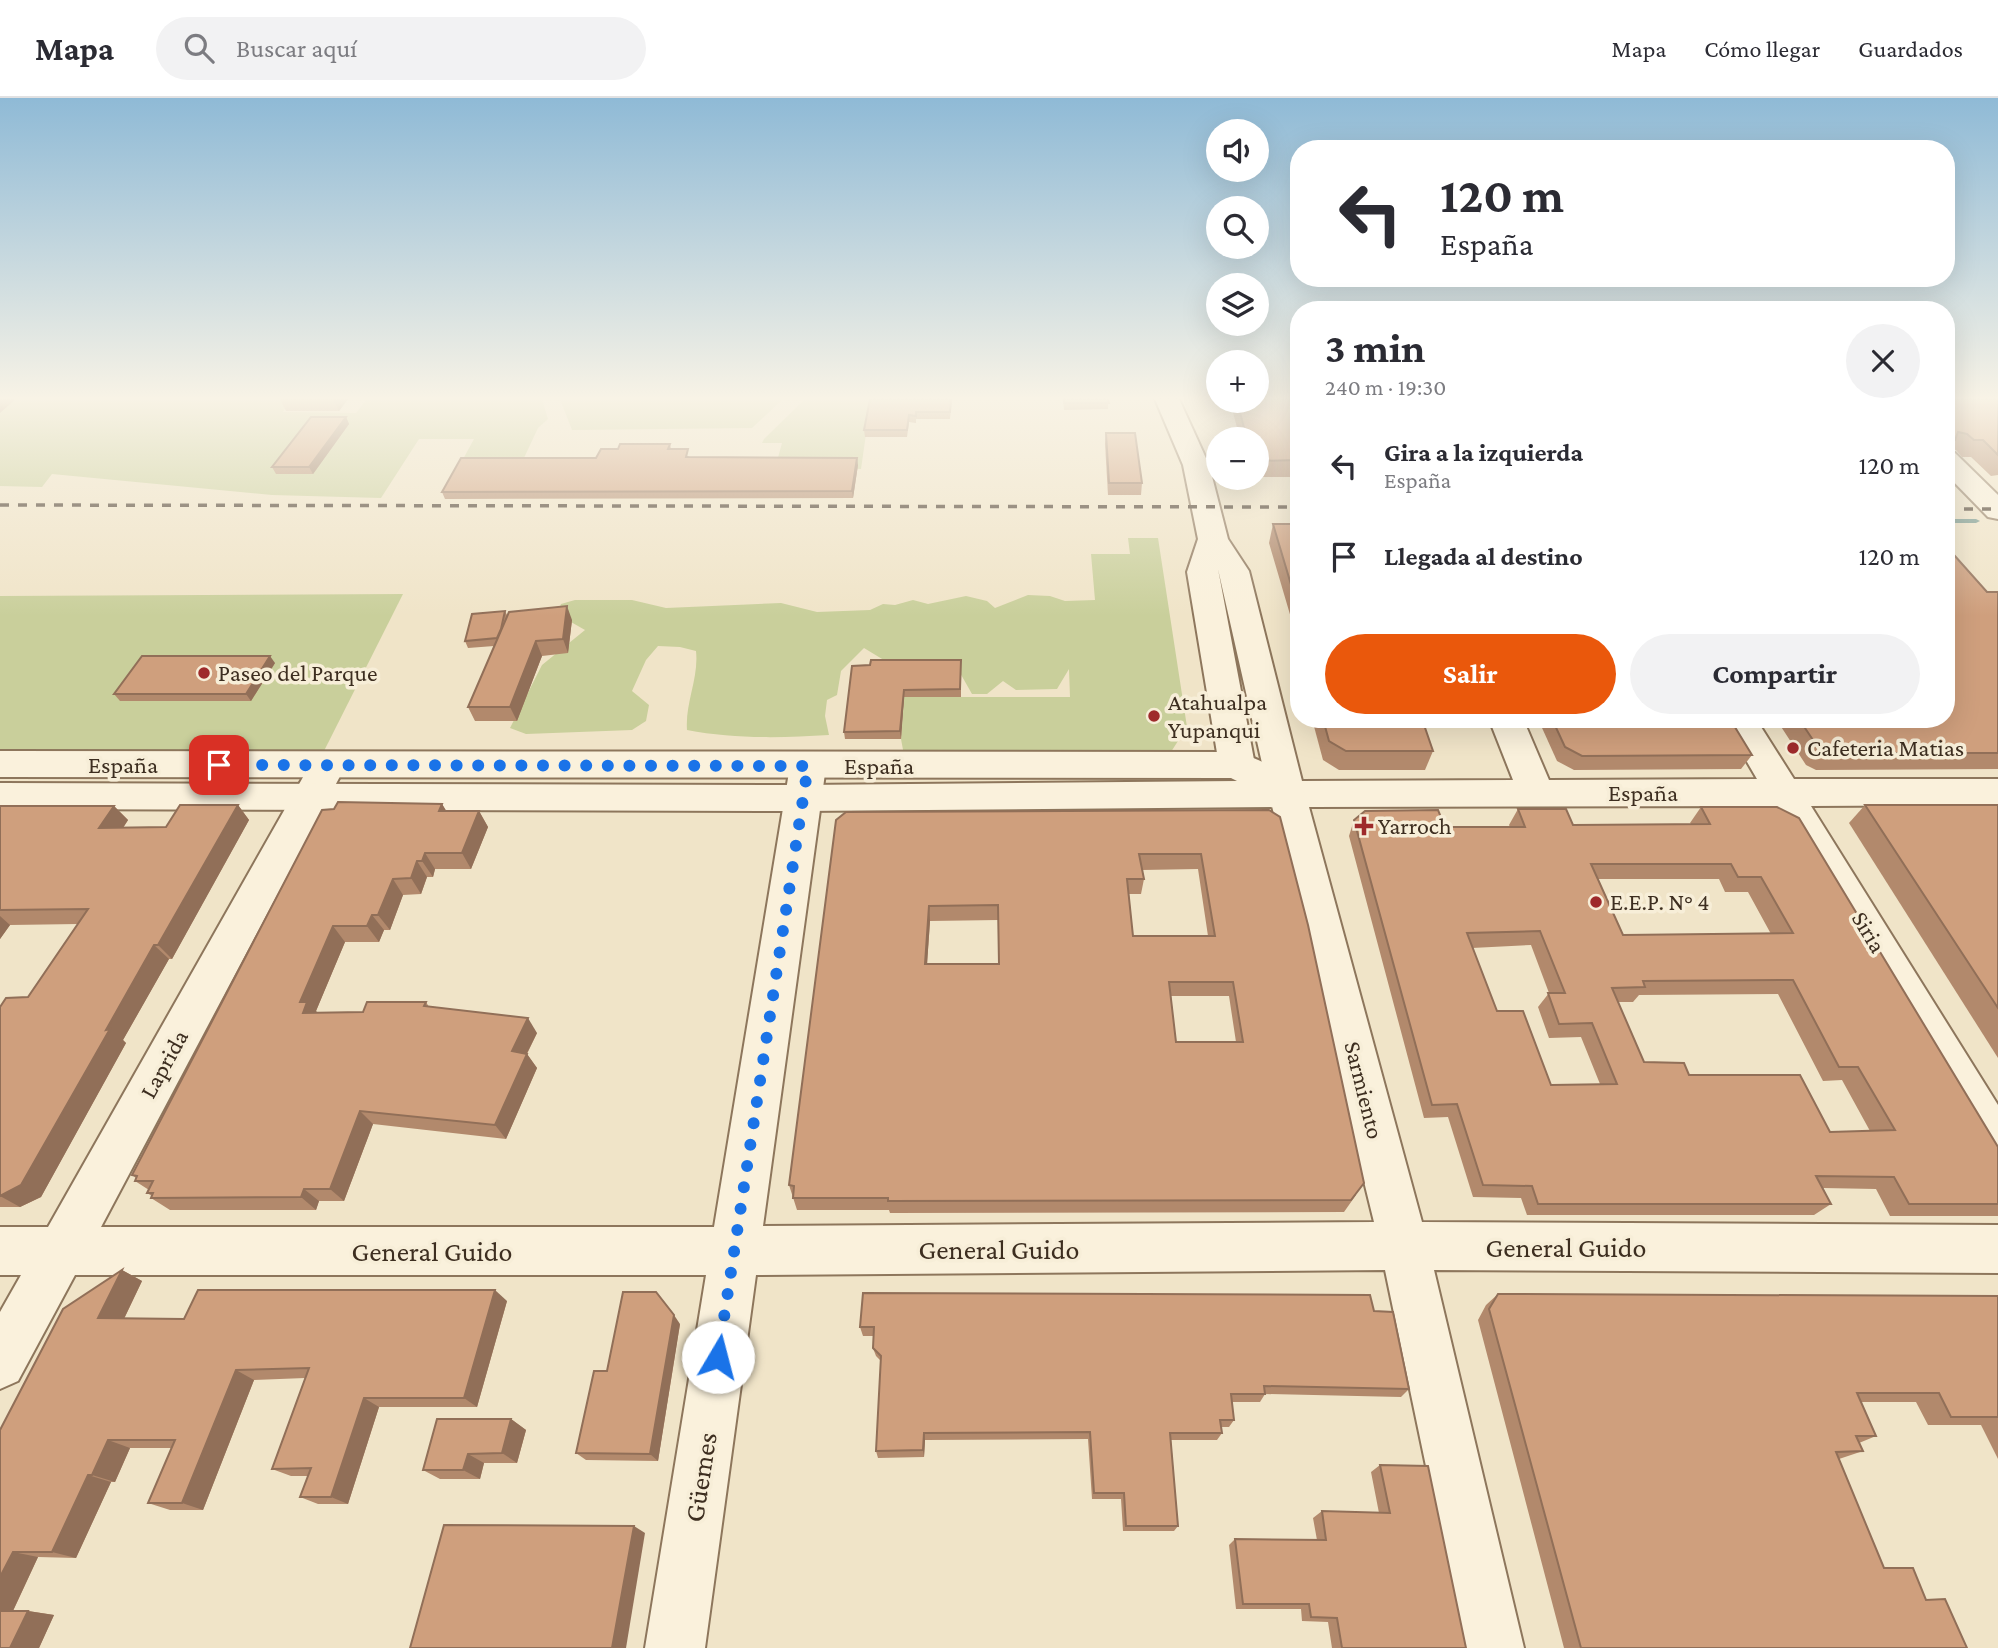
<!DOCTYPE html>
<html lang="es">
<head>
<meta charset="utf-8">
<style>
  body { margin:0; font-family:"Crimson Pro",serif; background:#f2f2f3; color:#2b2b33; height:100vh; display:flex; flex-direction:column; font-size:26px; white-space:nowrap }
  * { box-sizing:border-box; margin:0 }
  p { font-size:23px; color:#7c7c81 }
  .icon { flex:none; width:38px; height:38px; fill:none; stroke:currentColor; stroke-width:2; stroke-linecap:round; stroke-linejoin:round }
  .map { position:relative; flex:1; overflow:hidden }
  .sheet { position:absolute; left:1290px; top:203px; width:665px; height:427px; display:flex; flex-direction:column; background:#fff; border-radius:28px; box-shadow:0 7px 28px #0002 }
  .sheet>* { flex:none }
  .hud { position:absolute; left:1290px; top:42px; width:665px; height:147px; border-radius:28px; box-shadow:0 7px 28px #0002; background:#fff; color:#2b2b33; overflow:hidden }
  .tools { position:absolute; left:1206px; top:21px; display:grid; gap:14px }
  .tools a { display:grid; place-items:center; width:63px; height:63px; border-radius:50%; background:#fff; box-shadow:0 7px 28px #0002; font-size:35px }
  .pin { position:absolute; display:grid; place-items:center; width:60px; height:60px; color:#fff; margin:-30px; border-radius:14px; box-shadow:0 4px 10px #0006 }
  .me { position:absolute; width:77px; margin:-38px; rotate:8deg; stroke-linejoin:round; filter:drop-shadow(0 0 5px #0008) }
  .turn { display:flex; align-items:center; gap:24px; height:147px; padding:0 35px; font-size:32px }
  .turn .icon { width:91px; height:91px; stroke-width:2.5 }
  .turn b { display:block; font-size:49px; line-height:60px }
  .round { display:grid; place-items:center; flex:none; width:74px; height:74px; border-radius:37px; background:#f2f2f3 }
  .head { display:flex; align-items:center; justify-content:space-between; height:119px; padding:0 35px }
  h1 { font-size:42px; font-weight:700; line-height:52px }
  .action { display:flex; gap:14px; margin-top:auto; padding:14px 35px }
  .action a { flex:1; height:80px; border-radius:42px; background:#ea580c; color:#fff; font-size:28px; font-weight:700; line-height:80px; text-align:center }
  .action a+a { background:#f2f2f3; color:#2b2b33 }
  ul { padding:0; list-style:none }
  li { display:flex; align-items:center; gap:21px; height:91px; padding:0 35px }
  li div { flex:1 }
  li b { display:block; font-size:26px }
  li em { font-style:normal }
  header { display:flex; align-items:center; gap:42px; box-sizing:border-box; height:98px; padding:0 35px; background:#fff; border-bottom:2px solid #e1e1e2 }
  header strong { font-size:33px }
  nav { display:flex; gap:38px; margin-inline-start:auto; font-size:24px }
  .search { width:490px; height:63px; background:#f2f2f3; display:flex; align-items:center; gap:18px; box-sizing:border-box; padding:0 24px; border-radius:38px; color:#7c7c81; font-size:26px }
  .map>svg:first-child { display:block }
  .green { fill:#c9cf9b }
  .lines { fill:none; stroke-linecap:round; stroke-linejoin:round }
  .stream { fill:#6f938a; fill-rule:evenodd }
  .minor-casing { stroke:#8d765c; stroke-width:4 }
  .tertiary-casing { stroke:#8d765c; stroke-width:4 }
  .minor { fill:#faf1dc; fill-rule:evenodd }
  .tertiary { fill:#faf1dc; fill-rule:evenodd }
  .rail { stroke:#3d2e20; stroke-width:3.5; stroke-dasharray:9 9; stroke-linecap:butt }
  .wall { fill:#b2896c; fill-rule:evenodd }
  .shaded-wall { fill:#916f58 }
  .building { fill:#cf9f7d; stroke:#916f58; stroke-width:2; fill-rule:evenodd }
  .route { stroke:#1a73e8; stroke-width:12; stroke-dasharray:0 21.6 }
  .poi-dot { fill:#9e2a2b; stroke:#f7eed8; stroke-width:2.5 }
  .labels { text-anchor:middle; stroke-width:7; stroke-linejoin:round; paint-order:stroke }
  .poi-label { font-size:24px; fill:#3d2e20; stroke:#f7eed8; text-anchor:start }
  .street-label { font-size:24px; fill:#3d2e20; stroke:#f7eed8 }
  .near-street-label { font-size:28px; fill:#3d2e20; stroke:#f7eed8 }
</style>
</head>
<body>
<header>
<strong>Mapa</strong>
<div class="search"><svg class="icon" aria-label="search" viewBox="0 0 24 24"><circle cx="10" cy="10" r="6"/><path d="M15 15l6 6"/></svg>Buscar aquí</div>
<nav><a>Mapa</a><a>Cómo llegar</a><a>Guardados</a></nav>
</header>
<div class="map">
<svg width="1998" height="1550" viewBox="0 0 1998 1550">
  <rect width="100%" height="100%" fill="#f0e4c8"/>
  <g class="green">
    <polygon points="0,301 290,302 283,314 356,315 367,301 542,301 548,321 538,330 523,362 462,363 474,341 419,341 381,400 272,397 52,376 42,389 0,388"/>
    <polygon points="560,301 783,301 752,330 572,332"/>
    <polygon points="805,301 871,301 861,371 776,367 782,345 762,345 764,341"/>
    <path d="M1128,440H1158L1187,629L1169,657H904L901,641L904,599H1070L1069,571L1057,591L1016,592L1003,583L987,596H972L955,566L892,567L864,550L841,573L837,597L827,602L825,618L829,637C781,640 734,641 687,632C685,605 699,580 696,553L680,549L658,548L646,562L632,593L649,607L646,623L632,632L526,636L510,630L542,567L585,532L557,516L561,506L575,502H632L666,510L781,505L817,514L870,512L883,506L895,507L913,502L928,506L966,498L987,503L995,510L1028,497L1050,498L1065,503L1095,502L1091,456H1130Z"/>
    <polygon points="403,496 323,655 0,655 0,498"/>
  </g>
  <g class="lines">
    <g class="stream">
      <polygon points="1946,392 1953,392 1954,394 1946,396"/>
      <polygon points="1946,421 1976,421 1980,423 1976,425 1946,425"/>
    </g>
    <g class="minor-casing">
      <g id="minor">
        <polygon points="1155,301 1179,301 1209,367 1228,441 1249,473 1302,683 1513,682 1489,621 1523,621 1549,682 1757,681 1722,621 1756,621 1794,681 1998,681 1998,707 1811,708 1998,1007 1998,1070 1982,1063 1773,708 1309,709 1422,1124 1998,1127 1998,1175 1434,1172 1524,1550 1464,1550 1385,1172 756,1177 705,1550 645,1550 706,1177 75,1177 18,1283 0,1291 0,1214 21,1177 0,1177 0,1129 48,1129 315,658 328,654 341,658 346,667 101,1129 714,1129 790,668 795,659 808,655 821,659 826,668 763,1128 1374,1124 1269,696 1218,471 1255,667 1250,676 1237,680 1224,676 1219,667 1187,474 1198,441 1183,367"/>
        <polygon points="1946,353 1955,355 1998,397 1998,421 1988,419 1946,376"/>
      </g>
    </g>
    <g class="tertiary-casing">
      <path id="tertiary" d="M0,653L1237,654C1258,661 1294,676 1305,696L1300,705L1287,709L803,713L0,711V685L803,687L1237,683L1231,680L0,679Z"/>
    </g>
    <use href="#minor" class="minor"/>
    <use href="#tertiary" class="tertiary"/>
    <g class="rail">
      <polyline points="0,407 1298,409"/>
      <polyline points="1946,411 1998,411"/>
    </g>
  </g>
  <g class="wall">
    <polygon points="280,301 348,301 339,313 286,313"/>
    <polygon points="870,301 952,301 950,321 916,321 916,325 909,324 907,339 865,339 864,332"/>
    <polygon points="1063,301 1108,301 1108,311 1064,312"/>
    <polygon points="1298,301 1298,379 1256,379 1256,341 1240,341 1230,303"/>
    <polygon points="1946,301 1998,301 1998,377 1991,378 1971,359 1962,359 1956,352 1949,351 1946,355"/>
    <polygon points="346,319 349,326 313,376 276,376 272,369"/>
    <polygon points="1106,335 1142,385 1141,397 1108,397 1105,346"/>
    <polygon points="670,346 671,351 690,359 858,367 853,400 445,401 442,394 596,360 618,351"/>
    <polygon points="1273,426 1298,426 1298,568 1291,540 1294,530 1269,445"/>
    <polygon points="1987,494 1998,494 1998,671 1816,672 1806,667 1776,621 1946,621"/>
    <polygon points="505,513 507,517 572,522 568,555 542,558 517,623 475,623 468,609 494,548 468,550 465,543"/>
    <polygon points="961,562 961,599 904,599 901,641 845,641 844,634 852,568"/>
    <polygon points="275,565 251,603 120,603 114,596"/>
    <polygon points="1312,621 1422,621 1433,653 1425,672 1339,672 1323,662"/>
    <polygon points="1538,621 1730,621 1752,657 1741,671 1574,672 1557,663"/>
    <polygon points="442,706 446,713 479,713 488,729 471,771 435,771 433,779 427,779 421,796 403,797 390,832 384,832 379,844 345,844 316,913 317,915 363,914 426,904 429,909 537,935 527,956 537,970 506,1041 373,1026 344,1103 319,1103 316,1112 170,1112 151,1100 152,1098 147,1095 149,1092 135,1083 136,1080 132,1077 322,712"/>
    <polygon points="238,707 249,722 172,861 169,861 123,942 126,945 41,1099 20,1109 0,1109 0,909 28,899 78,826 10,827 0,841 0,708 114,708 128,722 123,730 166,729"/>
    <polygon points="1865,707 1998,707 1998,960 1849,725"/>
    <path d="M1701,709L1998,1049V1118H1890L1876,1091L1823,1090L1831,1106L1814,1117H1527L1521,1100L1473,1099L1448,1019L1424,1020L1349,738L1354,722L1445,729H1510L1509,727L1518,711L1573,727L1691,726L1690,725ZM1598,781H1719L1725,794H1748L1771,836L1623,837ZM1531,847L1549,895L1538,909L1549,940L1581,939L1600,986L1551,987L1497,913L1472,850ZM1778,896L1823,983L1842,982L1870,1033L1830,1034L1689,977L1644,964L1618,904H1633L1639,897Z"/>
    <path d="M1269,712L1356,1097L1344,1114L890,1115L889,1112H797L789,1087L836,722ZM1198,771L1208,838H1133L1129,796H1141L1144,781L1142,772ZM998,822V866H927L930,823ZM1171,898H1229L1236,944H1176Z"/>
    <polygon points="122,1172 142,1183 124,1221 184,1221 507,1203 477,1309 379,1309 348,1406 318,1406 300,1399 308,1378 291,1378 272,1371 305,1280 254,1282 203,1412 170,1412 148,1405 172,1350 130,1350 115,1384 111,1384 76,1460 38,1459 13,1513 28,1513 54,1517 39,1550 0,1550 0,1332"/>
    <polygon points="1498,1196 1998,1198 1998,1361 1981,1327 1928,1327 1916,1304 1861,1304 1876,1338 1859,1345 1863,1353 1839,1361 1884,1470 1926,1502 1967,1550 1564,1550 1478,1222 1486,1207"/>
    <polygon points="1374,1213 1409,1291 1401,1299 1265,1296 1260,1304 1232,1304 1234,1322 1229,1329 1221,1329 1222,1335 1217,1342 1171,1342 1178,1428 1174,1433 1123,1433 1121,1401 1092,1401 1088,1341 925,1342 924,1359 878,1360 876,1353 881,1263 876,1258 873,1250 874,1238 863,1238 860,1229"/>
    <polygon points="680,1226 658,1363 586,1362 576,1355 607,1273"/>
    <polygon points="511,1321 526,1332 517,1365 484,1365 480,1381 440,1381 423,1372"/>
    <polygon points="1380,1367 1466,1550 1332,1550 1328,1524 1302,1523 1301,1511 1236,1511 1229,1447 1235,1441 1317,1442 1313,1420 1322,1413 1379,1415 1371,1374"/>
  </g>
  <g class="shaded-wall">
    <polygon points="0,301 16,301 0,315"/>
    <polygon points="333,301 348,301 339,313"/>
    <polygon points="346,319 349,326 313,376 309,369"/>
    <polygon points="857,360 858,367 853,400 852,393"/>
    <polygon points="567,508 572,522 568,555 563,541"/>
    <polygon points="536,543 542,558 517,623 510,609"/>
    <polygon points="270,558 275,565 251,603 246,596"/>
    <polygon points="904,592 904,599 901,641 900,633"/>
    <polygon points="442,706 452,722 439,713"/>
    <polygon points="238,707 249,722 172,861 158,847"/>
    <polygon points="114,708 128,722 113,745 99,730"/>
    <polygon points="479,713 488,729 471,771 462,755"/>
    <polygon points="425,755 435,771 433,779 422,763"/>
    <polygon points="417,763 427,779 421,796 411,780"/>
    <polygon points="393,781 403,797 390,832 378,817"/>
    <polygon points="929,808 930,823 926,881 925,866"/>
    <polygon points="372,817 384,832 379,844 367,828"/>
    <polygon points="0,818 10,827 0,841"/>
    <polygon points="333,828 345,844 316,913 321,919 303,915 300,904"/>
    <polygon points="154,847 169,861 123,942 126,945 41,1099 20,1109 0,1098 106,932"/>
    <polygon points="528,920 537,935 521,967 512,953"/>
    <polygon points="527,956 537,970 506,1041 495,1027"/>
    <polygon points="360,1013 373,1026 344,1103 330,1091"/>
    <polygon points="304,1091 319,1103 316,1112 301,1099"/>
    <polygon points="122,1172 142,1183 119,1231 98,1220"/>
    <polygon points="495,1192 507,1203 477,1309 464,1300"/>
    <polygon points="674,1217 680,1226 658,1363 650,1356"/>
    <polygon points="236,1272 254,1282 203,1412 182,1405"/>
    <polygon points="364,1300 379,1309 348,1406 331,1399"/>
    <polygon points="511,1321 526,1332 517,1365 502,1355"/>
    <polygon points="924,1335 925,1342 924,1359 923,1352"/>
    <polygon points="108,1342 130,1350 115,1384 92,1377"/>
    <polygon points="468,1356 484,1365 480,1381 463,1372"/>
    <polygon points="88,1377 111,1384 76,1460 52,1454"/>
    <polygon points="634,1428 645,1435 626,1550 612,1550"/>
    <polygon points="13,1454 38,1459 11,1517 0,1515 0,1479"/>
    <polygon points="28,1513 54,1517 39,1550 10,1550"/>
  </g>
  <g class="building">
    <polygon points="870,301 951,301 950,314 916,314 916,318 909,317 907,332 864,332"/>
    <polygon points="1064,301 1108,301 1109,305 1064,305"/>
    <polygon points="1256,301 1298,301 1298,362 1256,363 1256,341 1247,341 1237,303 1256,303"/>
    <polygon points="1946,301 1998,301 1998,357 1983,342 1974,342 1967,336 1958,334 1955,342 1946,342"/>
    <polygon points="311,319 346,319 309,369 272,369"/>
    <polygon points="1106,335 1135,335 1142,385 1109,385"/>
    <polygon points="620,346 670,346 668,351 688,351 686,359 857,360 852,393 442,394 461,360 596,360 601,351 618,351"/>
    <polygon points="1273,426 1298,426 1298,510"/>
    <polygon points="1946,448 1987,494 1998,494 1998,655 1829,655 1819,651 1799,621 1946,621"/>
    <polygon points="567,508 563,541 536,543 510,609 468,609 509,514"/>
    <polygon points="505,513 501,531 497,540 465,543 472,516"/>
    <polygon points="142,558 270,558 246,596 114,596"/>
    <polygon points="871,562 961,562 960,591 904,592 900,633 844,634 852,568 870,567"/>
    <polygon points="1323,621 1422,621 1433,653 1346,653 1329,643"/>
    <polygon points="1552,621 1730,621 1752,657 1582,658 1565,649"/>
    <polygon points="338,704 442,706 439,713 479,713 462,755 425,755 422,763 417,763 411,780 393,781 378,817 372,817 367,828 333,828 300,904 307,904 303,915 363,914 367,904 426,904 424,908 528,920 512,953 527,956 495,1027 360,1013 330,1091 304,1091 301,1099 151,1100 153,1095 147,1095 153,1083 135,1083 137,1078 132,1077 322,712 334,711"/>
    <polygon points="180,707 238,707 158,847 154,847 106,932 110,931 21,1087 0,1098 0,909 6,900 28,899 88,811 0,812 0,708 114,708 99,730 166,729"/>
    <polygon points="1865,707 1998,707 1998,910"/>
    <path d="M1701,709H1777L1799,720L1998,1049V1106H1909L1894,1079L1816,1078L1831,1106H1538L1532,1088L1483,1087L1457,1006L1432,1007L1354,722L1365,713L1438,712L1445,729H1525L1518,711H1566L1573,727L1710,726ZM1591,766H1731L1738,779H1761L1793,835L1623,837ZM1540,833L1565,895H1548L1559,926L1592,925L1617,986L1551,987L1523,913H1497L1467,835ZM1793,882L1839,969H1858L1895,1032L1830,1034L1800,977H1689L1684,965L1644,964L1612,890L1645,889L1643,883Z"/>
    <path d="M1269,712L1280,719L1308,827L1364,1085L1351,1102L888,1103V1100H793L794,1088L789,1087L836,722L846,714ZM1139,756H1201L1215,838H1133L1127,781H1144ZM998,807L999,866H925L929,808ZM1169,884H1233L1243,944H1176Z"/>
    <polygon points="122,1172 98,1220 184,1221 198,1192 495,1192 464,1300 364,1300 331,1399 300,1399 311,1370 272,1371 309,1270 236,1272 182,1405 148,1405 175,1342 108,1342 92,1377 88,1377 52,1454 13,1454 0,1479 0,1332 63,1211"/>
    <polygon points="623,1194 656,1194 674,1217 650,1356 576,1355 594,1273 607,1273"/>
    <polygon points="863,1195 1370,1197 1374,1213 1393,1214 1409,1291 1264,1288 1265,1296 1231,1296 1234,1322 1220,1322 1222,1335 1170,1335 1178,1428 1126,1428 1124,1395 1094,1395 1090,1334 924,1335 923,1352 876,1353 881,1258 873,1250 874,1229 860,1229"/>
    <polygon points="1498,1196 1998,1198 1998,1319 1951,1319 1939,1295 1857,1295 1876,1338 1856,1338 1863,1353 1836,1354 1884,1470 1913,1470 1926,1502 1945,1501 1967,1550 1581,1550 1489,1211"/>
    <polygon points="437,1321 511,1321 502,1355 468,1356 463,1372 423,1372"/>
    <polygon points="1380,1367 1428,1368 1466,1550 1342,1550 1337,1520 1311,1519 1309,1506 1243,1506 1235,1441 1326,1442 1322,1413 1390,1415"/>
    <polygon points="444,1427 634,1428 612,1550 410,1550"/>
    <polygon points="0,1513 28,1513 10,1550 0,1550"/>
  </g>
  <linearGradient id="sky" x2="0" y2="1"><stop stop-color="#8fbad6"/><stop offset="0.58" stop-color="#f8f3e6"/><stop offset="1" stop-color="#f8f3e6" stop-opacity="0"/></linearGradient>
  <rect width="1998" height="518" fill="url(#sky)"/>
  <g class="lines">
    <polyline class="route" points="219,667 808,668 718,1259"/>
  </g>
  <g class="poi-dot">
    <circle cx="204" cy="575" r="7"/>
    <circle cx="1154" cy="618" r="7"/>
    <circle cx="1793" cy="650" r="7"/>
    <path d="M1360.5 717.5h7v7h7v7h-7v7h-7v-7h-7v-7h7z"/>
    <circle cx="1596" cy="804" r="7"/>
  </g>
  <g class="labels">
    <g class="poi-label">
      <text x="218" y="583">Paseo del Parque</text>
      <text x="1168" y="612">Atahualpa<tspan x="1168" dy="28">Yupanqui</tspan></text>
      <text x="1807" y="658">Cafeteria Matias</text>
      <text x="1378" y="736">Yarroch</text>
      <text x="1610" y="812">E.E.P. N° 4</text>
    </g>
    <g class="street-label">
      <text x="123" y="675">España</text>
      <text x="879" y="676">España</text>
      <text x="1643" y="703">España</text>
      <text transform="translate(1869 834) rotate(59)" y="8">Siria</text>
      <text transform="translate(164 966) rotate(-61)" y="8">Laprida</text>
      <text transform="translate(1364 992) rotate(76)" y="8">Sarmiento</text>
    </g>
    <g class="near-street-label">
      <text x="1566" y="1159">General Guido</text>
      <text x="999" y="1161">General Guido</text>
      <text x="432" y="1163">General Guido</text>
      <text transform="translate(700 1379) rotate(-81)" y="10">Güemes</text>
    </g>
  </g>
</svg>
<div class="tools">
<a><svg class="icon" aria-label="sound" viewBox="0 0 24 24"><path d="M4 9h4l5-4v14l-5-4H4zM17 9q2 3 0 6"/></svg></a>
<a><svg class="icon" aria-label="search" viewBox="0 0 24 24"><circle cx="10" cy="10" r="6"/><path d="M15 15l6 6"/></svg></a>
<a><svg class="icon" aria-label="layers" viewBox="0 0 24 24"><path d="M12 4l9 5-9 5-9-5zM3 14l9 5 9-5"/></svg></a>
<a>+</a>
<a>−</a>
</div>
<div class="pin" style="left:219px;top:667px;background:#d93025"><svg class="icon" aria-label="arrive" viewBox="0 0 24 24"><path d="M6 21V4h12l-3 4 3 4H6"/></svg></div>
<svg class="me" style="left:718px;top:1259px" viewBox="-20 -20 40 40"><circle r="19" fill="#fff"/><path d="M0-13L10 11 0 6-10 11z" fill="#1a73e8"/></svg>
<div class="hud">
<div class="turn"><svg class="icon" aria-label="left" viewBox="0 0 24 24"><path d="M17 20v-9H6M10 6l-5 5 5 5"/></svg><div><b>120 m</b>España</div></div>
</div>
<section class="sheet">
<div class="head"><div><h1>3 min</h1><p>240 m · 19:30</p></div><a class="round"><svg class="icon" aria-label="close" viewBox="0 0 24 24"><path d="M6 6l12 12M18 6L6 18"/></svg></a></div>
<ul>
<li><svg class="icon" aria-label="left" viewBox="0 0 24 24"><path d="M17 20v-9H6M10 6l-5 5 5 5"/></svg><div><b>Gira a la izquierda</b><p>España</p></div><em>120 m</em></li>
<li><svg class="icon" aria-label="arrive" viewBox="0 0 24 24"><path d="M6 21V4h12l-3 4 3 4H6"/></svg><div><b>Llegada al destino</b></div><em>120 m</em></li>
</ul>
<div class="action"><a>Salir</a><a>Compartir</a></div>
</section>
</div>
</body>
</html>
